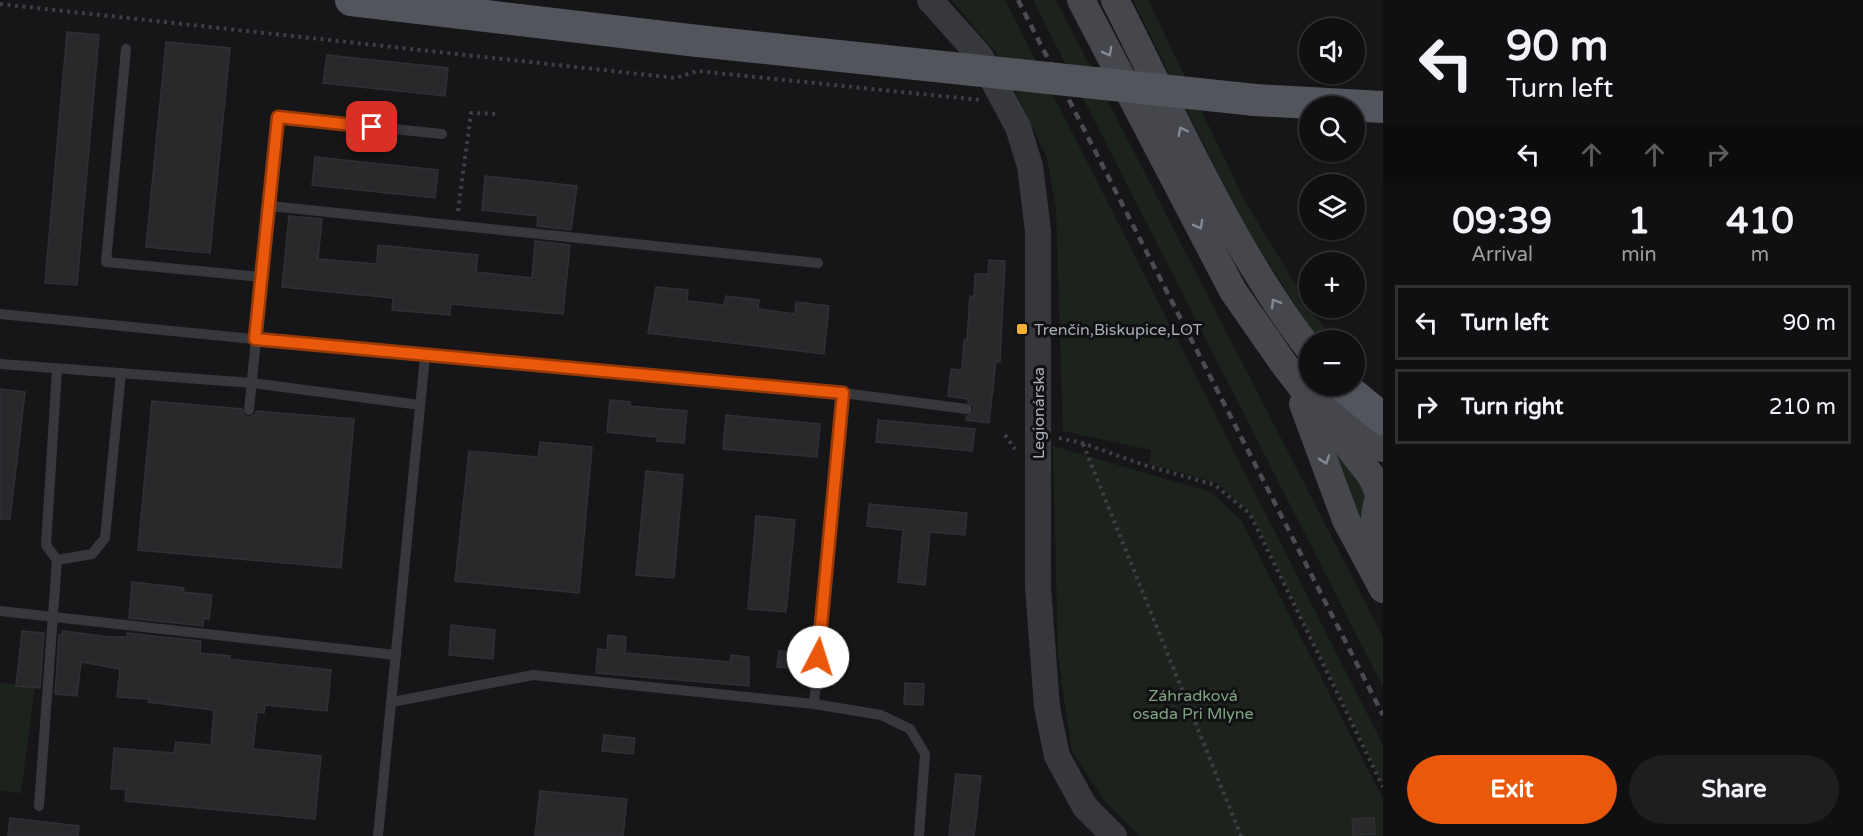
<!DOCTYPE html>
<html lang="en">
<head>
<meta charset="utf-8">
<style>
  body { margin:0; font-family:"Varela Round",sans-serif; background:#1e1e20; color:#f1f3f6; height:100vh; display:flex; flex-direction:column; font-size:22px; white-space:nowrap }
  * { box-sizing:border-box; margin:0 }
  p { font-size:20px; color:#9c9d9f }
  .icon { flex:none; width:33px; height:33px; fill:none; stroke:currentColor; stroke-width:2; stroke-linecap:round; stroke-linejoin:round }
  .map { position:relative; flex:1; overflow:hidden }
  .side { display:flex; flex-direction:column; background:#101012; width:480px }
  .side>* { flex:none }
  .guide { background:#101012; color:#f1f3f6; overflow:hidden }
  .controls { position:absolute; left:1299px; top:18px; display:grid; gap:12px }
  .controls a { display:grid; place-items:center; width:66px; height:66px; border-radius:50%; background:#101012; box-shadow:0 2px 4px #0004,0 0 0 2px #303032; font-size:30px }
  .pin { position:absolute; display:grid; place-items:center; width:51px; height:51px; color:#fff; margin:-26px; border-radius:12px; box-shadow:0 3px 9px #0006 }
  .me { position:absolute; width:66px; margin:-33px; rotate:5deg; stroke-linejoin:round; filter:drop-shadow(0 0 4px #0008) }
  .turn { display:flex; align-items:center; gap:21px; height:126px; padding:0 24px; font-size:27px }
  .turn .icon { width:78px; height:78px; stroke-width:2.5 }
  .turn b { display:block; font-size:42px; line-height:51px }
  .lanes { display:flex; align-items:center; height:57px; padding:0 24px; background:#0003; justify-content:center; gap:30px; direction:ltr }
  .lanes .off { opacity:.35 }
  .eta { display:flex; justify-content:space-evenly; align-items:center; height:102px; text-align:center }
  .eta b { font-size:36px; font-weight:700; line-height:42px }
  .cta { display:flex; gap:12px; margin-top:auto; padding:12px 24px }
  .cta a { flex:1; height:69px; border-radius:36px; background:#ea580c; color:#fff; font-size:24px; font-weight:700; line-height:69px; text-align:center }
  .cta a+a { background:#1e1e20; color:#f1f3f6 }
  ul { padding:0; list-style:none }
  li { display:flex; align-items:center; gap:18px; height:75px; margin:0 12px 9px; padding:0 12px; border:3px solid #303032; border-radius:0px }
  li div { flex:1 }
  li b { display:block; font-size:22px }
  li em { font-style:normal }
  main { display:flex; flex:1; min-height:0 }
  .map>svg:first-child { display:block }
  .green { fill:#1c231d }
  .building { fill:#29292c; stroke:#303034; stroke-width:1.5 }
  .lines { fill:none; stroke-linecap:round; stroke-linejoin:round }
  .path { stroke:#3d3f44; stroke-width:4; stroke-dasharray:3 4.5; stroke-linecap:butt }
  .service { stroke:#37383d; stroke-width:10 }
  .tertiary { stroke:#37383d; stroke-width:26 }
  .secondary { stroke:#45474d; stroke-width:28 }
  .primary { stroke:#53555c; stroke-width:32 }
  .rail { stroke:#4a4c52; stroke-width:4.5; stroke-dasharray:8 6; stroke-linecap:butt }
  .primary-bridge { stroke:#53555c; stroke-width:32 }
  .oneway { stroke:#858993 }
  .route-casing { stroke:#983908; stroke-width:15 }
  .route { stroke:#ea580c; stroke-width:10 }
  .poi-dot { fill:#f2b134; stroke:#111113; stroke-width:2 }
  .labels { text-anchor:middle; stroke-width:6; stroke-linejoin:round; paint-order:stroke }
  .poi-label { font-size:16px; fill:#a8adb8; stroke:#111113; text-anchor:start }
  .street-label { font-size:16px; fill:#a8adb8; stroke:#111113 }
  .park-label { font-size:16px; fill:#7fa381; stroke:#111113 }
</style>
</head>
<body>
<main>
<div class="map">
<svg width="1383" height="836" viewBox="0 0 1383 836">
  <rect width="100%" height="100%" fill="#161618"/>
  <g class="green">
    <polygon points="951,0 1005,0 1383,745 1383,785 1251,513 1217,483 1149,464 1151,450 1063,431 1056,209 1047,158 998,55"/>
    <polygon points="1033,0 1056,0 1383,637 1383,687"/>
    <polygon points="1133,0 1148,0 1246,203 1310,308 1334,340 1318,340 1242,221"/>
    <polygon points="1323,428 1366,482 1383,575"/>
    <polygon points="1053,446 1211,492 1241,520 1383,799 1383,836 1140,836 1105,802 1072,752 1058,658"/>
    <polygon points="0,683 35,685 21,793 0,791"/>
  </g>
  <g class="building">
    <polygon points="67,32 99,35 77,285 45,283"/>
    <polygon points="166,42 230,48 210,253 146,247"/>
    <polygon points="327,55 448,68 445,96 323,83"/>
    <polygon points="315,157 438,170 435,198 312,185"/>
    <polygon points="485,176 577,186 571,230 537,226 538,216 482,210"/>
    <polygon points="289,216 322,219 318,259 377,264 378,245 478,255 476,272 532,278 535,241 570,245 563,314 451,304 450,315 392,310 393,298 282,287"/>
    <polygon points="989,260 1005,261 1000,362 996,361 989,423 966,420 967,416 973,413 974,406 968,402 968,399 948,396 951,369 962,370 964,340 967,340 970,296 974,297 975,274 988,274"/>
    <polygon points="656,287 688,290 687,301 724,305 726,296 759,300 758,309 795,314 796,302 829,306 824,354 648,333"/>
    <polygon points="0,389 25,392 10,519 0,519"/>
    <polygon points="610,400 630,402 630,406 687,411 684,443 657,441 657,437 607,432"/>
    <polygon points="152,401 242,409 244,416 249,417 255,415 256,411 354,419 341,568 138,550"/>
    <polygon points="726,415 820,424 817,457 723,449"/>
    <polygon points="878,420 975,429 972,451 876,442"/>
    <polygon points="540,442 592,447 579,593 455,581 469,451 538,457"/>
    <polygon points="646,471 683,475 674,578 636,575"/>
    <polygon points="869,504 967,513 965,535 930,532 925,585 898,582 903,530 867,526"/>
    <polygon points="756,516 795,520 786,612 748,609"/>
    <polygon points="132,582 184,588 183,592 212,595 209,619 204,618 203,626 129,618"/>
    <polygon points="451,625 495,630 493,659 449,655"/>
    <polygon points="22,631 44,633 40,688 16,686"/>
    <polygon points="63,631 109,637 127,637 127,633 201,641 200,653 230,656 229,659 331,670 327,711 265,705 264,713 257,712 253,749 321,756 315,819 125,801 126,789 111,789 114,748 174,753 176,742 211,745 214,710 148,702 149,699 117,697 120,669 81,662 77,696 55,694 59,635 62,635"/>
    <polygon points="608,635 626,637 625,653 731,662 731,655 749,657 749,686 596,673 598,649 607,650"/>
    <polygon points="779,651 803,653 802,669 777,667"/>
    <polygon points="905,683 924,684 923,705 904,704"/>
    <polygon points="604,735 635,738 633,754 602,751"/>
    <polygon points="956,774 981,776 974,836 949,836"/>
    <polygon points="540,791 627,799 623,836 535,836"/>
    <polygon points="10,818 79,826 78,836 8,836"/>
    <polygon points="1374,818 1375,834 1353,835 1352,819"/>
  </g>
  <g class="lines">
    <g class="path">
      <polyline points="0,4 676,78 697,71 980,100"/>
      <polyline points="458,211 471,113 499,114"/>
      <polyline points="1005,435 1015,449"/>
      <polyline points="1059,438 1082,443 1144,465 1215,485 1250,514 1383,787"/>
      <polyline points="1083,444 1241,836"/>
    </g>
    <g class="service">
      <polyline points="126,49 106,262 262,277"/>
      <polyline points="270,206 818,263"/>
      <polyline points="0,314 425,356 843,393 967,409"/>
      <polyline points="0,364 252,383 420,405"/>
      <polyline points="249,410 278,117 442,134"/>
      <polyline points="57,560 92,554 105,538 121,373"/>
      <polyline points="0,611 396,655"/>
      <polyline points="392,702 533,675 814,704 881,715 910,729 925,754 919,836"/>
      <polyline points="814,704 843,393"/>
      <polyline points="39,806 57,560 46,545 57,369"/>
      <polyline points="378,836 425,356"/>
    </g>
    <polyline class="tertiary" points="930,0 980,56 1018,127 1030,166 1038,231 1038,587 1047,707 1057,756 1085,807 1114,836"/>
    <g class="secondary">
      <polyline points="1081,0 1233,291 1286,367 1372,477 1380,496"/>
      <path d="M1115,0C1174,115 1231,248 1310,350"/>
      <polyline points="1337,388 1363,427 1383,448"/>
      <polyline points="1303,404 1346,520 1383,589"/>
      <path d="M1383,490C1373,508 1372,528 1383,546"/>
    </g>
    <g class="primary">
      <polyline points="351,0 698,41"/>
      <polyline points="1255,100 1383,107"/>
      <polyline points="1343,386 1383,419"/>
    </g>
    <polyline class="rail" points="1018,0 1383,715"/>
    <polyline class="primary-bridge" points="698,41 1255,100"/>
  </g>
  <defs><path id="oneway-chevron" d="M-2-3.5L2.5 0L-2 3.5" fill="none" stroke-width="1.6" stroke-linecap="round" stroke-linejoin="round" transform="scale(1.5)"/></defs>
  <g class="oneway">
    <use href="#oneway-chevron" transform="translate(1108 52) rotate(62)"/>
    <use href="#oneway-chevron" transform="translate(1182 131) rotate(-117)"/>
    <use href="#oneway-chevron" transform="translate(1199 225) rotate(62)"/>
    <use href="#oneway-chevron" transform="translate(1275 303) rotate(-120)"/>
    <use href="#oneway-chevron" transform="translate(1325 460) rotate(71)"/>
  </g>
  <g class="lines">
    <g class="route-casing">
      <polyline id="route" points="372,127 278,117 255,339 843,393 818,657"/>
    </g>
    <use href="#route" class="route"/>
  </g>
  <rect class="poi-dot" x="1016" y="323" width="12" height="12" rx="3"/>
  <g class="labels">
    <g class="poi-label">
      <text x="1034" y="335">Trenčín,Biskupice,LOT</text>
    </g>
    <g class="street-label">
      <text transform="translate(1038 413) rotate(-90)" y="6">Legionárska</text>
    </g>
    <g class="park-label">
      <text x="1193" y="701">Záhradková<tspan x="1193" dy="18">osada Pri Mlyne</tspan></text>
    </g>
  </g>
</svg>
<div class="controls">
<a><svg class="icon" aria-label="sound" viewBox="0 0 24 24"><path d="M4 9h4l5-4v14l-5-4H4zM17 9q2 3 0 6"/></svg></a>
<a><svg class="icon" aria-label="search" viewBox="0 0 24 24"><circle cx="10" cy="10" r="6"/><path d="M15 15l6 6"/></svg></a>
<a><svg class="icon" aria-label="layers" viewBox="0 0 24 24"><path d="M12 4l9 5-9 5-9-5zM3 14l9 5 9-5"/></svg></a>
<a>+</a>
<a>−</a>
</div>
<div class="pin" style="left:372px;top:127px;background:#d93025"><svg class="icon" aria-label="arrive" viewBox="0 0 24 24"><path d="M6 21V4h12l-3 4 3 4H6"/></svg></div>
<svg class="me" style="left:818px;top:657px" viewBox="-20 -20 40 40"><circle r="19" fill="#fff"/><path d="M0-13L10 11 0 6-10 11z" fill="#ea580c"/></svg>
</div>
<section class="side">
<div class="guide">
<div class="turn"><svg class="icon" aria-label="left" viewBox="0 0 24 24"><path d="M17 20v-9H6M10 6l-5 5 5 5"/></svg><div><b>90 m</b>Turn left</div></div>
<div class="lanes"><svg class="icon" aria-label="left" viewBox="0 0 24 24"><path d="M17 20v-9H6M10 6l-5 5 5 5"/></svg><svg class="icon off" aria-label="ahead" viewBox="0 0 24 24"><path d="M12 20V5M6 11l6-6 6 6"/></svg><svg class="icon off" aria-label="ahead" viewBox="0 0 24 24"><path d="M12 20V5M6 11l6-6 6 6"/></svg><svg class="icon off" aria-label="right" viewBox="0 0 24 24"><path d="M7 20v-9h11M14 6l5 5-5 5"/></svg></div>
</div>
<div class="eta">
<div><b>09:39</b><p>Arrival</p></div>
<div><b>1</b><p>min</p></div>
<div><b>410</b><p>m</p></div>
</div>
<ul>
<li><svg class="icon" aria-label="left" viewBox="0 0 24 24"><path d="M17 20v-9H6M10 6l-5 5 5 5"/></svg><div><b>Turn left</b></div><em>90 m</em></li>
<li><svg class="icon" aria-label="right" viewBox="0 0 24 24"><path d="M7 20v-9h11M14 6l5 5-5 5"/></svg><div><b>Turn right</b></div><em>210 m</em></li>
</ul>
<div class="cta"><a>Exit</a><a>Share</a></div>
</section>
</main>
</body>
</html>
